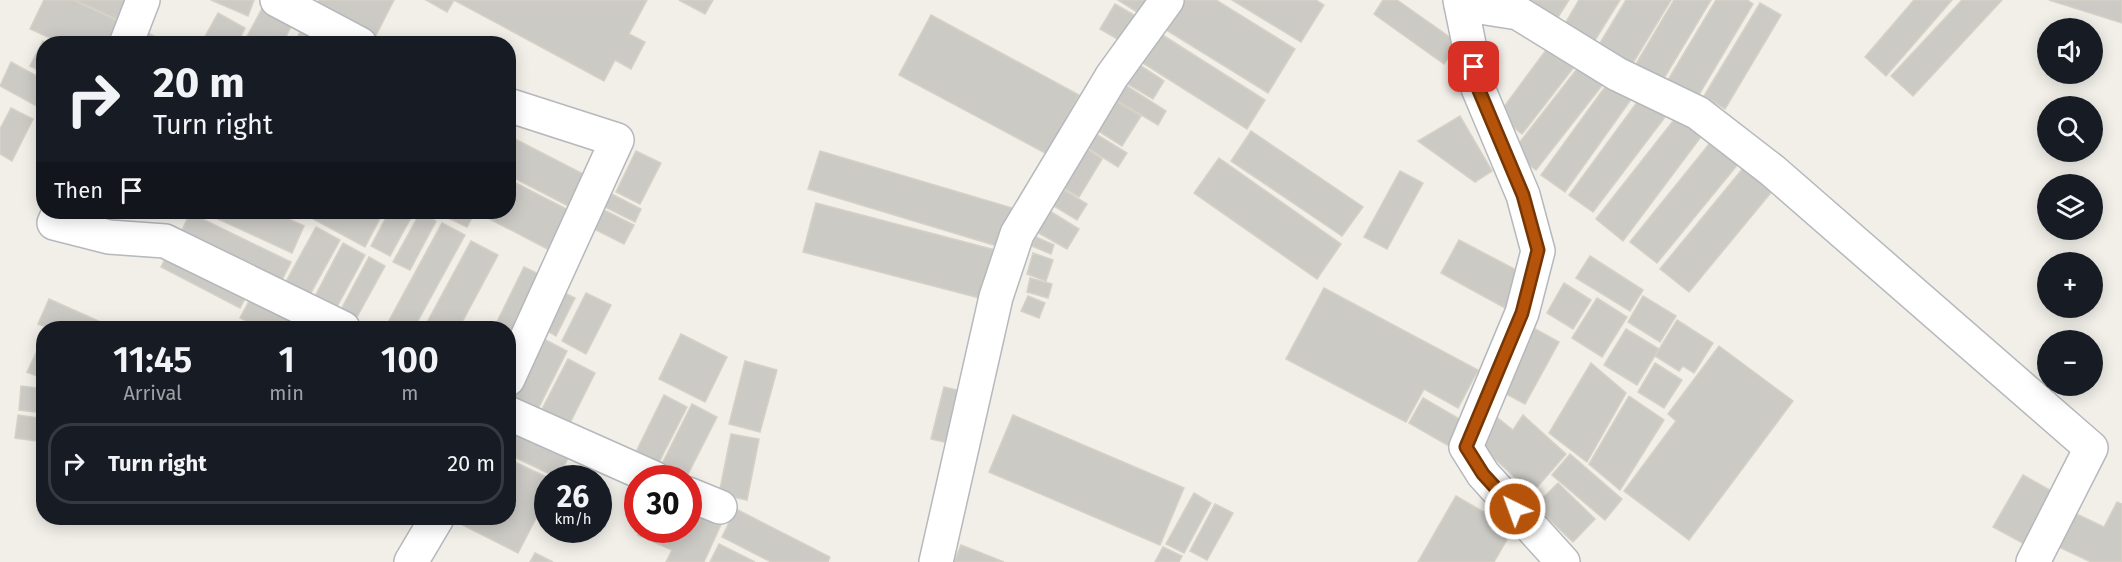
<!DOCTYPE html>
<html lang="en">
<head>
<meta charset="utf-8">
<style>
  body { margin:0; font-family:"Fira Sans",sans-serif; background:#242831; color:#f1f3f6; height:100vh; display:flex; flex-direction:column; font-size:22px; white-space:nowrap }
  * { box-sizing:border-box; margin:0 }
  p { font-size:20px; color:#9ea1a6 }
  .icon { flex:none; width:33px; height:33px; fill:none; stroke:currentColor; stroke-width:2; stroke-linecap:round; stroke-linejoin:round }
  .map { position:relative; flex:1; overflow:hidden }
  .details { position:absolute; left:36px; top:321px; width:480px; height:204px; display:flex; flex-direction:column; background:#171b24; border-radius:24px; box-shadow:0 3px 15px #0003 }
  .details>* { flex:none }
  .hud { position:absolute; left:36px; top:36px; width:480px; height:183px; border-radius:24px; box-shadow:0 3px 15px #0003; background:#171b24; color:#f1f3f6; overflow:hidden }
  .buttons { position:absolute; left:2037px; top:18px; display:grid; gap:12px }
  .buttons a { display:grid; place-items:center; width:66px; height:66px; border-radius:50%; background:#171b24; box-shadow:0 3px 15px #0003; font-size:30px }
  .speed { position:absolute; left:534px; top:465px; display:flex; gap:12px; font-size:30px; font-weight:700; text-align:center }
  .speed>* { display:grid; place-content:center; width:78px; height:78px; border-radius:50%; background:#171b24; box-shadow:0 3px 15px #0003; line-height:1 }
  .speed small { font-size:15px; font-weight:400 }
  .speed .limit { border:9px solid #d22; background:#fff; color:#111 }
  .pin { position:absolute; display:grid; place-items:center; width:51px; height:51px; color:#fff; margin:-26px; border-radius:12px; box-shadow:0 3px 9px #0006 }
  .me { position:absolute; width:66px; margin:-33px; rotate:318deg; stroke-linejoin:round; filter:drop-shadow(0 0 4px #0008) }
  .turn { display:flex; align-items:center; gap:21px; height:126px; padding:0 18px; font-size:27px }
  .turn .icon { width:78px; height:78px; stroke-width:2.5 }
  .turn b { display:block; font-size:42px; line-height:51px }
  .then { display:flex; align-items:center; height:57px; padding:0 18px; background:#0003; gap:12px; font-size:22px }
  .eta { display:flex; justify-content:space-evenly; align-items:center; height:102px; text-align:center }
  .eta b { font-size:36px; font-weight:600; line-height:42px }
  ul { padding:0; list-style:none }
  li { display:flex; align-items:center; gap:18px; height:81px; margin:0 12px 9px; padding:0 6px; border:3px solid #363941; border-radius:24px }
  li div { flex:1 }
  li b { display:block; font-size:22px }
  li em { font-style:normal }
  .map>svg:first-child { display:block }
  .building { fill:#cccac5; stroke:#d6d1c6; stroke-width:1.5 }
  .lines { fill:none; stroke-linecap:round; stroke-linejoin:round }
  .street-casing { stroke:#b5b8bc; stroke-width:36 }
  .street { stroke:#fff; stroke-width:33 }
  .route-casing { stroke:#753606; stroke-width:15 }
  .route { stroke:#b45309; stroke-width:10 }
</style>
</head>
<body>
<div class="map">
<svg width="2122" height="562" viewBox="0 0 2122 562">
  <rect width="100%" height="100%" fill="#f1efe8"/>
  <g class="building">
    <polygon points="44,0 73,0 127,25 119,44 63,44 30,29"/>
    <polygon points="75,0 125,0 129,25"/>
    <polygon points="211,0 254,0 248,16"/>
    <polygon points="319,0 394,0 372,43 313,11"/>
    <polygon points="426,0 647,0 629,34 645,42 631,69 615,60 604,81 454,0 447,12"/>
    <polygon points="679,0 713,0 705,14"/>
    <polygon points="1118,0 1156,0 1145,17"/>
    <polygon points="1180,0 1216,0 1295,49 1268,93 1163,28"/>
    <polygon points="1232,0 1316,0 1324,5 1301,42"/>
    <polygon points="1383,0 1397,0 1458,43 1444,64 1374,14"/>
    <polygon points="1519,0 1569,0 1555,22"/>
    <polygon points="1579,0 1620,0 1589,50 1560,32"/>
    <polygon points="1626,0 1671,0 1630,68 1597,48"/>
    <polygon points="1674,0 1711,0 1660,85 1633,69"/>
    <polygon points="1716,0 1747,0 1753,4 1697,98 1668,80"/>
    <polygon points="1914,0 1952,0 1886,76 1865,57"/>
    <polygon points="1962,0 2002,0 1913,96 1891,76"/>
    <polygon points="2049,0 2122,0 2122,23"/>
    <polygon points="265,3 295,19 282,44 266,36 262,44 243,44"/>
    <polygon points="1760,3 1781,15 1725,109 1704,96"/>
    <polygon points="1115,4 1141,19 1126,44 1100,29"/>
    <polygon points="218,13 245,28 237,44 201,44"/>
    <polygon points="931,15 1079,95 1047,154 899,75"/>
    <polygon points="303,26 336,44 294,44"/>
    <polygon points="141,29 168,44 133,44"/>
    <polygon points="1153,29 1265,100 1247,129 1135,58"/>
    <polygon points="43,41 47,44 44,44 44,73 30,66"/>
    <polygon points="1546,50 1574,67 1522,134 1498,115"/>
    <polygon points="11,62 44,80 44,110 0,86"/>
    <polygon points="1138,64 1164,81 1153,99 1126,83"/>
    <polygon points="1577,69 1604,83 1536,170 1512,152"/>
    <polygon points="1122,83 1166,111 1158,125 1113,98"/>
    <polygon points="1605,87 1632,98 1565,192 1541,175"/>
    <polygon points="1113,99 1141,116 1122,146 1095,129"/>
    <polygon points="1638,101 1668,113 1593,212 1569,195"/>
    <polygon points="11,108 33,119 12,161 0,154 0,129"/>
    <polygon points="1460,116 1492,171 1475,182 1418,141"/>
    <polygon points="1677,116 1706,130 1623,241 1596,219"/>
    <polygon points="1091,131 1127,153 1118,167 1083,145"/>
    <polygon points="1251,131 1363,207 1342,236 1231,161"/>
    <polygon points="515,139 591,178 576,210 508,175 508,151"/>
    <polygon points="1710,143 1743,158 1657,263 1630,242"/>
    <polygon points="1084,147 1102,159 1079,197 1060,186"/>
    <polygon points="636,151 661,163 640,204 616,192"/>
    <polygon points="820,151 1019,210 1007,249 808,189"/>
    <polygon points="1219,158 1341,244 1317,279 1194,193"/>
    <polygon points="1749,161 1778,184 1689,292 1660,269"/>
    <polygon points="1400,171 1423,183 1387,249 1364,237"/>
    <polygon points="508,179 578,215 557,254 482,215 483,212 508,212"/>
    <polygon points="600,188 641,209 635,222 593,201"/>
    <polygon points="1064,190 1087,204 1077,220 1054,206"/>
    <polygon points="816,203 1007,253 995,302 803,252"/>
    <polygon points="596,206 634,225 624,244 586,225"/>
    <polygon points="1048,210 1079,229 1067,249 1035,231"/>
    <polygon points="67,212 103,212 94,229"/>
    <polygon points="203,212 273,212 304,226 292,253"/>
    <polygon points="308,212 368,212 380,218 365,247 306,215"/>
    <polygon points="389,212 414,212 390,256 371,246"/>
    <polygon points="436,212 475,212 467,227"/>
    <polygon points="190,213 291,262 278,288 178,239"/>
    <polygon points="420,213 436,221 410,270 393,262"/>
    <polygon points="442,223 465,235 414,328 385,328"/>
    <polygon points="316,227 340,240 307,300 283,287"/>
    <polygon points="1036,237 1054,245 1051,254 1032,246"/>
    <polygon points="1459,240 1524,274 1505,308 1441,273"/>
    <polygon points="471,241 498,255 459,328 424,328"/>
    <polygon points="343,243 365,255 332,316 311,304"/>
    <polygon points="170,249 249,291 240,308 161,267"/>
    <polygon points="1033,253 1053,260 1046,281 1027,274"/>
    <polygon points="1590,256 1643,290 1630,311 1576,278"/>
    <polygon points="369,257 385,266 352,326 337,317"/>
    <polygon points="524,267 551,280 508,368 508,328 494,328"/>
    <polygon points="1030,278 1052,284 1048,298 1027,292"/>
    <polygon points="1564,283 1591,300 1573,329 1547,313"/>
    <polygon points="555,288 575,298 556,336 537,325"/>
    <polygon points="1324,288 1478,370 1458,408 1424,389 1406,422 1286,359"/>
    <polygon points="255,290 328,328 260,328 240,318"/>
    <polygon points="586,293 611,305 586,354 562,341"/>
    <polygon points="1028,296 1045,303 1039,318 1021,311"/>
    <polygon points="1643,296 1676,316 1660,342 1628,322"/>
    <polygon points="1597,298 1627,317 1602,357 1572,338"/>
    <polygon points="49,299 114,328 49,328 38,324"/>
    <polygon points="1677,320 1713,343 1694,373 1683,366 1679,371 1655,356"/>
    <polygon points="1528,325 1559,342 1525,404 1495,388"/>
    <polygon points="1626,329 1659,349 1637,385 1604,365"/>
    <polygon points="681,334 727,357 705,402 659,379"/>
    <polygon points="44,336 44,379 27,372"/>
    <polygon points="538,336 567,351 537,411 508,395"/>
    <polygon points="1719,346 1793,401 1689,540 1624,491 1676,421 1668,414"/>
    <polygon points="568,359 595,373 567,429 539,415"/>
    <polygon points="745,361 777,370 760,432 729,424"/>
    <polygon points="1591,363 1626,393 1587,462 1549,433"/>
    <polygon points="1655,363 1682,380 1664,408 1638,392"/>
    <polygon points="21,386 44,389 44,413 19,410"/>
    <polygon points="944,387 970,393 957,445 931,439"/>
    <polygon points="664,395 687,407 656,468 634,456"/>
    <polygon points="1629,396 1664,420 1620,490 1589,464"/>
    <polygon points="1423,398 1463,421 1449,446 1409,423"/>
    <polygon points="692,404 717,417 686,478 675,478 659,470"/>
    <polygon points="1490,412 1513,430 1523,415 1566,454 1532,493 1484,449 1484,423"/>
    <polygon points="18,415 44,419 44,442 15,438"/>
    <polygon points="1013,415 1184,488 1160,545 989,472"/>
    <polygon points="508,418 572,450 558,478 508,454"/>
    <polygon points="731,434 759,439 747,500 719,494"/>
    <polygon points="1570,454 1622,499 1605,520 1552,475"/>
    <polygon points="508,459 549,478 548,495 518,553 451,519 508,518"/>
    <polygon points="2023,475 2057,494 2028,546 1993,527"/>
    <polygon points="1558,483 1595,519 1573,542 1535,506"/>
    <polygon points="1194,493 1211,503 1184,553 1166,544"/>
    <polygon points="1456,496 1513,529 1494,562 1418,562"/>
    <polygon points="2117,502 2122,504 2122,562 2091,562 2050,543 2066,509 2104,527"/>
    <polygon points="1215,504 1233,513 1207,560 1190,551"/>
    <polygon points="688,506 722,522 704,562 666,562 672,550 638,535 640,530 688,530"/>
    <polygon points="736,509 830,557 828,562 771,562 722,537"/>
    <polygon points="719,544 755,562 710,562"/>
    <polygon points="961,545 1004,562 954,562"/>
    <polygon points="1163,547 1182,556 1179,562 1155,562"/>
    <polygon points="535,553 553,562 530,562"/>
  </g>
  <g class="lines">
    <g class="street-casing">
      <g id="street">
        <polyline points="277,0 360,44"/>
        <polyline points="1460,0 1478,88 1523,195 1538,251 1522,313 1466,447 1483,474 1563,562"/>
        <polyline points="1461,4 1518,13 1617,74 1698,113 1773,171 2091,448 2033,562"/>
        <polyline points="126,44 143,0"/>
        <polyline points="508,105 617,140 508,379"/>
        <polyline points="59,212 54,223 109,237 165,241 343,328"/>
        <polyline points="508,413 654,478"/>
        <polyline points="688,494 720,507"/>
        <polyline points="411,562 437,518"/>
        <polyline points="936,562 996,297 1017,234 1112,76 1167,0"/>
      </g>
    </g>
    <use href="#street" class="street"/>
  </g>
  <g class="lines">
    <g class="route-casing">
      <polyline id="route" points="1474,67 1478,88 1523,195 1538,250 1522,313 1466,447 1483,474 1515,509"/>
    </g>
    <use href="#route" class="route"/>
  </g>
</svg>
<div class="buttons">
<a><svg class="icon" aria-label="sound" viewBox="0 0 24 24"><path d="M4 9h4l5-4v14l-5-4H4zM17 9q2 3 0 6"/></svg></a>
<a><svg class="icon" aria-label="search" viewBox="0 0 24 24"><circle cx="10" cy="10" r="6"/><path d="M15 15l6 6"/></svg></a>
<a><svg class="icon" aria-label="layers" viewBox="0 0 24 24"><path d="M12 4l9 5-9 5-9-5zM3 14l9 5 9-5"/></svg></a>
<a>+</a>
<a>−</a>
</div>
<div class="speed"><div>26<small>km/h</small></div><div class="limit">30</div></div>
<div class="pin" style="left:1474px;top:67px;background:#d93025"><svg class="icon" aria-label="arrive" viewBox="0 0 24 24"><path d="M6 21V4h12l-3 4 3 4H6"/></svg></div>
<svg class="me" style="left:1515px;top:509px" viewBox="-20 -20 40 40"><circle r="17" fill="#b45309" stroke="#fff" stroke-width="3"/><path d="M0-11L8 9 0 5-8 9z" fill="#fff"/></svg>
<div class="hud">
<div class="turn"><svg class="icon" aria-label="right" viewBox="0 0 24 24"><path d="M7 20v-9h11M14 6l5 5-5 5"/></svg><div><b>20 m</b>Turn right</div></div>
<div class="then">Then<svg class="icon" aria-label="arrive" viewBox="0 0 24 24"><path d="M6 21V4h12l-3 4 3 4H6"/></svg></div>
</div>
<section class="details">
<div class="eta">
<div><b>11:45</b><p>Arrival</p></div>
<div><b>1</b><p>min</p></div>
<div><b>100</b><p>m</p></div>
</div>
<ul>
<li><svg class="icon" aria-label="right" viewBox="0 0 24 24"><path d="M7 20v-9h11M14 6l5 5-5 5"/></svg><div><b>Turn right</b></div><em>20 m</em></li>
</ul>
</section>
</div>
</body>
</html>
